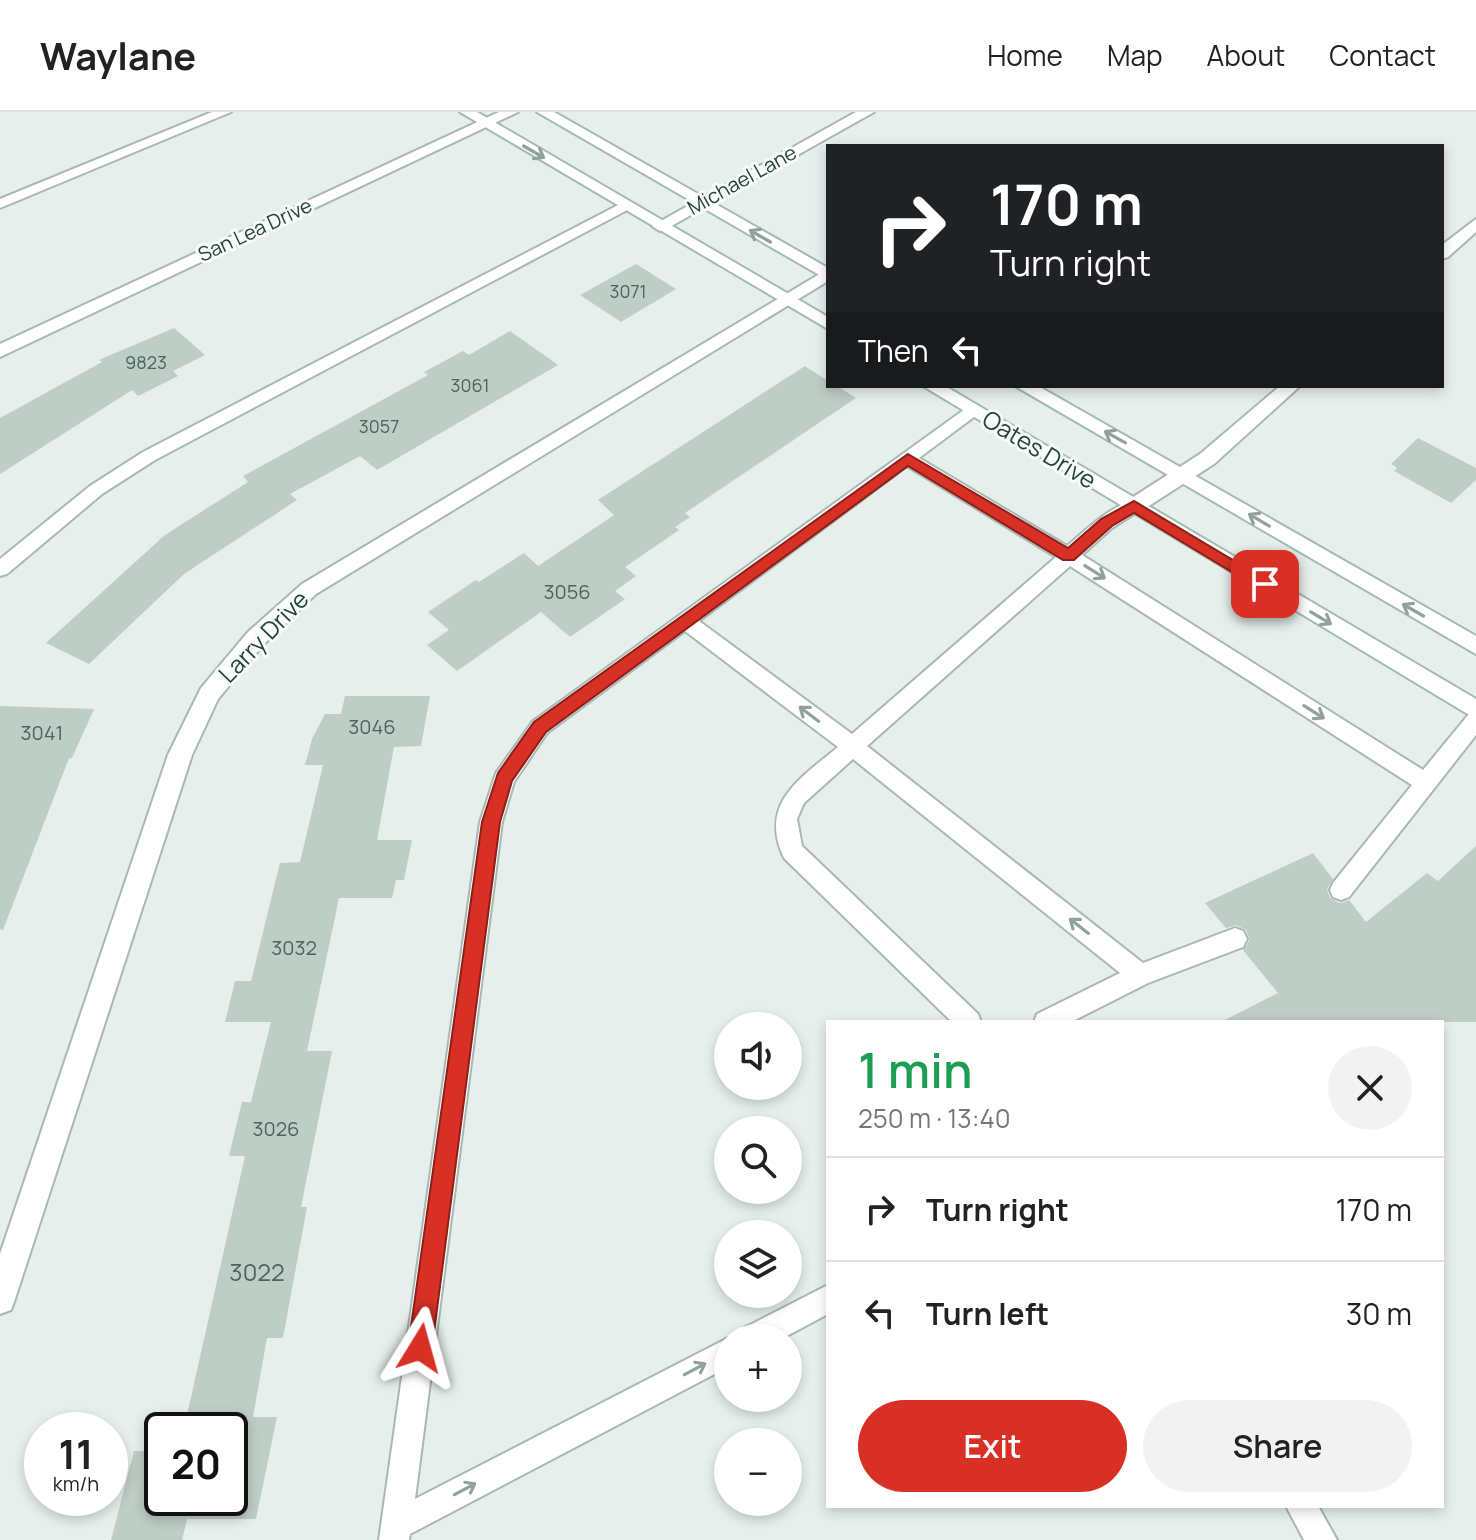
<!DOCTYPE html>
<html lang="en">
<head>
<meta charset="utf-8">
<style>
  body { margin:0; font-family:Manrope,sans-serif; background:#f2f2f2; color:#222; height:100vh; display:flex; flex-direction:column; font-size:30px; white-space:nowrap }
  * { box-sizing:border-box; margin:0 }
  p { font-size:26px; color:#767676 }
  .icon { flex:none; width:44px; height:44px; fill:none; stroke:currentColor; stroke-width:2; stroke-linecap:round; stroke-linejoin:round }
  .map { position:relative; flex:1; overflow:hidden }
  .details { position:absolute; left:826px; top:908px; width:618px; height:488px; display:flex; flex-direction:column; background:#fff; border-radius:0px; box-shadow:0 4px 12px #0003 }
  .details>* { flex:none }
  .top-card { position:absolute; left:826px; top:32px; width:618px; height:244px; border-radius:0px; box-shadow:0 4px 12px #0003; background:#202124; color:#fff; overflow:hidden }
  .buttons { position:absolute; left:714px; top:900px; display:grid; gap:16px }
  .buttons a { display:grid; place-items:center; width:88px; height:88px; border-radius:50%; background:#fff; box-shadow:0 4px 12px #0003; font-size:40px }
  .speed { position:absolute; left:24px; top:1300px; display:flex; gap:16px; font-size:40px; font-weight:700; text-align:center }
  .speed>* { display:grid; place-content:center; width:104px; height:104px; border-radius:50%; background:#fff; box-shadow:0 4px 12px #0003; line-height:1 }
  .speed small { font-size:20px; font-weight:400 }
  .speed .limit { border:4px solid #111; border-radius:12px; background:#fff; color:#111 }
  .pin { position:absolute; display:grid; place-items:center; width:68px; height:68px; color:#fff; margin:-34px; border-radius:16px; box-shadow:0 4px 12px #0006 }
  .me { position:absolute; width:88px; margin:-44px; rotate:8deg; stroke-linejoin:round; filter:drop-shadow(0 0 6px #0008) }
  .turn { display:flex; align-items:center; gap:28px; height:168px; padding:0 32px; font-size:36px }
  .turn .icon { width:104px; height:104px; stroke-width:2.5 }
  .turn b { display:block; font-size:56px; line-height:68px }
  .then { display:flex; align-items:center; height:76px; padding:0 32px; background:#0003; gap:16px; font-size:30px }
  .round { display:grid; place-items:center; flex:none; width:84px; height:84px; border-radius:42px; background:#f2f2f2 }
  .overview { display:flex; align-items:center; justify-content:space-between; height:136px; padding:0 32px }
  h1 { font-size:48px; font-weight:600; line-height:60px; color:#1e9e55 }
  .cta { display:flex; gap:16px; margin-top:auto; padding:16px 32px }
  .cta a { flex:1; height:92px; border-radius:48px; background:#d93025; color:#fff; font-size:32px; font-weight:600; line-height:92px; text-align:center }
  .cta a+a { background:#f2f2f2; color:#222 }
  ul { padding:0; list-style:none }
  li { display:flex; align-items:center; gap:24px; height:104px; padding:0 32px; border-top:2px solid #e0e0e0 }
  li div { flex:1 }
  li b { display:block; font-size:30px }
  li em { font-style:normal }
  header { display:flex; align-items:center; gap:48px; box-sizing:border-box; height:112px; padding:0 40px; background:#fff; border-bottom:2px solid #e0e0e0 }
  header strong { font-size:38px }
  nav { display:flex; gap:44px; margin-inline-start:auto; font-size:28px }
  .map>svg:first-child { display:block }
  .building { fill:#becdc6; fill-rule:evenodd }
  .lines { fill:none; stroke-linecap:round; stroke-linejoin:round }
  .lane-casing { stroke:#a8b8b2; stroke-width:4 }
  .street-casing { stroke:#a8b8b2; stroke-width:4 }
  .secondary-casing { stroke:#a3bbb2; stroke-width:4 }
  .lane { fill:#fff; fill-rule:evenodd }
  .street { fill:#fff; fill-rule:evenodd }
  .secondary { fill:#fff; fill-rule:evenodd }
  .oneway { stroke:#91a19c }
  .route { fill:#d93025; stroke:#8d1f18; stroke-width:2 }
  .labels { text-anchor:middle; stroke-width:6; stroke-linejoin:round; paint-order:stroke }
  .far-number-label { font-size:18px; fill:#4a665c }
  .far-street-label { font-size:20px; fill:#234339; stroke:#f7fbf9 }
  .number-label { font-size:20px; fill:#4a665c }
  .street-label { font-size:24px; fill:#234339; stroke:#f7fbf9 }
  .near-number-label { font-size:24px; fill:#4a665c }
</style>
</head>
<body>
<header>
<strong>Waylane</strong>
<nav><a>Home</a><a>Map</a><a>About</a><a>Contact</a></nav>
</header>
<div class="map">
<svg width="1476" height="1428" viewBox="0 0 1476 1428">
  <rect width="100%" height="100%" fill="#e6efeb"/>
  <g class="building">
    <polygon points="636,152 676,177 621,210 580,183"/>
    <polygon points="174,216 205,243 173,259 178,264 138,284 132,278 0,362 0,306 102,250 99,248"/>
    <polygon points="510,219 558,253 377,358 360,344 290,382 297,388 184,462 89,552 46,531 165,423 248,370 243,364 428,263 424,260 463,239 469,243"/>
    <polygon points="805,254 828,269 828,274 837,274 856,286 685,401 690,405 675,415 679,418 625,455 636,464 615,479 625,487 570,525 541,500 457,559 427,533 449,518 428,500 476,468 479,470 524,441 538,454 614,403 598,388"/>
    <polygon points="1418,326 1476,356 1476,368 1451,391 1394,359 1397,356 1391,352"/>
    <path d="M345,584H430L421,634L394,635L377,728H412L404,768H396L392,786H339L307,939H332L301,1095H307L283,1226H267L253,1305H277L256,1407H187L182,1428H111L134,1339H147L156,1302L187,1303L245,1044H229L242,990H251L271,910H225L235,869H251L280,751L300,750L323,653H305L312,627L325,602H341ZM162,1318H230V1386H162Z"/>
    <polygon points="0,594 94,597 72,646 69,646 3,818 0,817"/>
    <polygon points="1476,734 1476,910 1221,910 1278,881 1243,838 1250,828 1246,818 1236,813 1226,816 1205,791 1313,741 1333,767 1327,777 1330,786 1340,791 1349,788 1366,810 1427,761 1438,769"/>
  </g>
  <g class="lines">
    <g class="lane-casing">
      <g id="lane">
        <polygon points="212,0 231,0 0,96 0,87"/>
        <polygon points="626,89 633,93 631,96 155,348 102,382 7,462 0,464 0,447 90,374 143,340"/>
        <path d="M972,292L980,298L978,302L919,346L1067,434C1083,421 1120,384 1140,390L1143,394L1140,398L1112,416L1082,443L1423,658L1469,602L1476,600V623L1349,785L1341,788L1333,785L1330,778L1333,771L1412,673L1070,454L867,634L1143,851L1235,816L1243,819L1247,827L1243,835L1148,871L1071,910H1034L1037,902L1120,861L853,647L804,691L797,707L802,734L978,902L981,910H952L784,746C758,691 801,666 838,635L685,519L547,621L514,670L502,710L415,1387L728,1226V1255L410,1422L409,1428H379L480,710L496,661L533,609ZM907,354L1056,445L852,622L699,509Z"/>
        <polygon points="828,1173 828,1202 783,1226 740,1226 744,1216"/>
        <polygon points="1286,1394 1318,1394 1337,1428 1304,1428"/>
      </g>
    </g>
    <g class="street-casing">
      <g id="street">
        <polygon points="499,0 518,0 0,245 0,232"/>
        <polygon points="856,0 874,0 666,117 660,119 652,114"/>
        <polygon points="1476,107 1476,120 1448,145 1442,147 1442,133"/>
        <polygon points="828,157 828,169 316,482 264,532 218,587 192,643 15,1187 11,1198 0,1202 0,1142 168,643 201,576 248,520 302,472"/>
        <polygon points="1280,274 1300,274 1214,352 1141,399 1127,399 1124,394 1127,389 1200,342"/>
      </g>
    </g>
    <g class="secondary-casing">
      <g id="secondary">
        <polygon points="460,0 477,0 828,205 828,217"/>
        <polygon points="537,0 554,0 828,156 828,168"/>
        <polygon points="923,274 945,274 1476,587 1476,607"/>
        <polygon points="1015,274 1038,274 1476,524 1476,542"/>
      </g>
    </g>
    <use href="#lane" class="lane"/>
    <use href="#street" class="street"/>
    <use href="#secondary" class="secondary"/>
  </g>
  <defs><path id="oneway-shaft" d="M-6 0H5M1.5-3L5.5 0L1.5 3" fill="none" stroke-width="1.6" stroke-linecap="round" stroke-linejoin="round" transform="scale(2)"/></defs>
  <g class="oneway">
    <use href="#oneway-shaft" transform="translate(534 40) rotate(30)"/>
    <use href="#oneway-shaft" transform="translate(760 124) rotate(-150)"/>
    <use href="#oneway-shaft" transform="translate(1115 325) rotate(-151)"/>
    <use href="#oneway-shaft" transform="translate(1259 408) rotate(-149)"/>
    <use href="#oneway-shaft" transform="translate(1095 460) rotate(32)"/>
    <use href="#oneway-shaft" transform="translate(1413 498) rotate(-150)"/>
    <use href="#oneway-shaft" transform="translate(1321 506) rotate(31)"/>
    <use href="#oneway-shaft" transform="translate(1314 600) rotate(32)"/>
    <use href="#oneway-shaft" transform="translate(809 602) rotate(-143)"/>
    <use href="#oneway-shaft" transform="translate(1079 814) rotate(-142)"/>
    <use href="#oneway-shaft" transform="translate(695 1257) rotate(-28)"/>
    <use href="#oneway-shaft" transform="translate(465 1377) rotate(-28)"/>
  </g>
  <polygon class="route" points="908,342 1068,436 1101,407 1134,389 1273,472 1271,477 1260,477 1134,401 1112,414 1074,448 1063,448 908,354 546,620 512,669 500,710 432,1236 429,1244 420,1247 412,1244 408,1236 482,710 498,661 534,610"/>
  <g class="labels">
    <g class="far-number-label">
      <text x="628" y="186">3071</text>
      <text x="146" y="257">9823</text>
      <text x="470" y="280">3061</text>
      <text x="379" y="321">3057</text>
    </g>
    <g class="far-street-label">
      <text transform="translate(742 68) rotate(-29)" y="7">Michael Lane</text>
      <text transform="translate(255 118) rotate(-25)" y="7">San Lea Drive</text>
    </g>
    <g class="number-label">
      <text x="567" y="487">3056</text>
      <text x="372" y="622">3046</text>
      <text x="42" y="628">3041</text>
      <text x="294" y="843">3032</text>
      <text x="276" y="1024">3026</text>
    </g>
    <g class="street-label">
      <text transform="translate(1039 338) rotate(31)" y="8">Oates Drive</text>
      <text transform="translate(264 525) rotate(-46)" y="8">Larry Drive</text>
    </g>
    <g class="near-number-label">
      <text x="257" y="1169">3022</text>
    </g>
  </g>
</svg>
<div class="buttons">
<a><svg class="icon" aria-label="sound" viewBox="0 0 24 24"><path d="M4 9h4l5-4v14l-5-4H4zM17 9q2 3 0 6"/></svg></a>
<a><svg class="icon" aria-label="search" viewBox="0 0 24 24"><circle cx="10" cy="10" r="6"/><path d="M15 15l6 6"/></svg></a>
<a><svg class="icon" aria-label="layers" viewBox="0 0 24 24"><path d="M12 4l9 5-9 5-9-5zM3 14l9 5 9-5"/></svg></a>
<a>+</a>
<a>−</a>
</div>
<div class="speed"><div>11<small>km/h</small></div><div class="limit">20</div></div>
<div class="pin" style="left:1265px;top:472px;background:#d93025"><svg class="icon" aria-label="arrive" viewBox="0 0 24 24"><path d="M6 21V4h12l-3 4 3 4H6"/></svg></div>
<svg class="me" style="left:420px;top:1236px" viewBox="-20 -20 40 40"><path d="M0-17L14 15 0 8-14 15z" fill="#d93025" stroke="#fff" stroke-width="4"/></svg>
<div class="top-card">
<div class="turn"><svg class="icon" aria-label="right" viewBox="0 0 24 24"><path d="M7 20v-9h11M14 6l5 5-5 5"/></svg><div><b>170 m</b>Turn right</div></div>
<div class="then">Then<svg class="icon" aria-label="left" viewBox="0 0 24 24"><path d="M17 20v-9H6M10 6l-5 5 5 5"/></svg></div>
</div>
<section class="details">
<div class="overview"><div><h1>1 min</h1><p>250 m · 13:40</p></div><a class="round"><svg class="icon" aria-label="close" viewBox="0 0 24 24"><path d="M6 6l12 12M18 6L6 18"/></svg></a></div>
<ul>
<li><svg class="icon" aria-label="right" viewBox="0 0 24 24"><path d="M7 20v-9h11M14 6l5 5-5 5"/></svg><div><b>Turn right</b></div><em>170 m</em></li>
<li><svg class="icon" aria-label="left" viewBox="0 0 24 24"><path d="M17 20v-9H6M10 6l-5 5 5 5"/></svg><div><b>Turn left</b></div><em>30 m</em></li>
</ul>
<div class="cta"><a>Exit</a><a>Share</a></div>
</section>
</div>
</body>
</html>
